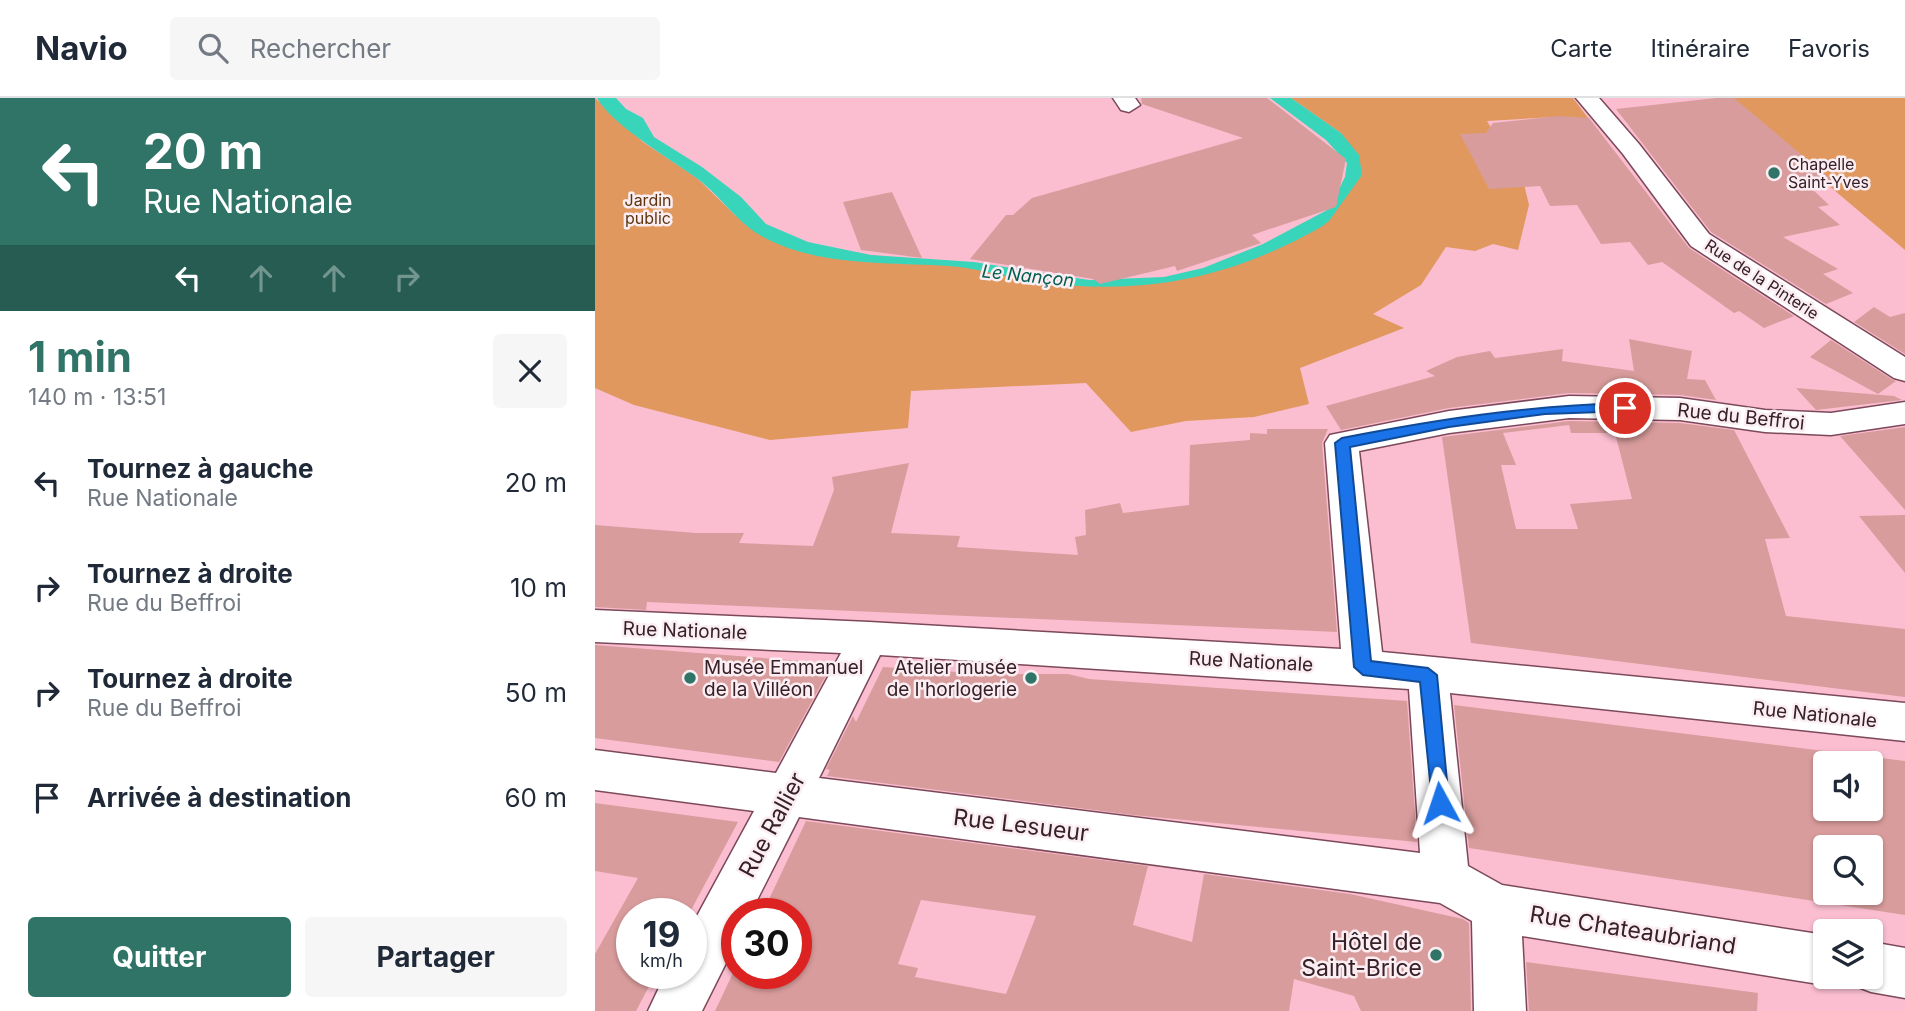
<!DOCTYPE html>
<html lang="fr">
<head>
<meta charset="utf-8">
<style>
  body { margin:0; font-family:Inter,sans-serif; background:#f6f6f7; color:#1f2937; height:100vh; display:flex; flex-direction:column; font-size:26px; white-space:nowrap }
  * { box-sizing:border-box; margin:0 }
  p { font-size:23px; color:#747a83 }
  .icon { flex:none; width:38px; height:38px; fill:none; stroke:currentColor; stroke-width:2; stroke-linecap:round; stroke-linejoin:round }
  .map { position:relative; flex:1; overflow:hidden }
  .panel { display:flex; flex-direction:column; background:#fff; width:595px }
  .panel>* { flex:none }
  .hud { background:#307467; color:#fff; overflow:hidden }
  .controls { position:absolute; left:1218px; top:653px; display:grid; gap:14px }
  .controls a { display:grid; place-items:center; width:70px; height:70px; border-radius:7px; background:#fff; box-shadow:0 2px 5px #0004; font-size:35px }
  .speed { position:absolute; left:21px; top:800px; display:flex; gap:14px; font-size:35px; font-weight:700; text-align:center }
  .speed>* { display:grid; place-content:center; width:91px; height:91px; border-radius:50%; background:#fff; box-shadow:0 2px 5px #0004; line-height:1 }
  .speed small { font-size:18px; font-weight:400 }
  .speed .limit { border:10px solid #d22; background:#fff; color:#111 }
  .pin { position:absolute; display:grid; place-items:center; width:60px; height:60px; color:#fff; margin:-30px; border:4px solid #fff; border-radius:50%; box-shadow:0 2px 7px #0007 }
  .me { position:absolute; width:77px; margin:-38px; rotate:355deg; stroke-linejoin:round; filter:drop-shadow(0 0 5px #0008) }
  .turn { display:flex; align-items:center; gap:24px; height:147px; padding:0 28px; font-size:32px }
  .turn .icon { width:91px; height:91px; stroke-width:2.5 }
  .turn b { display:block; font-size:49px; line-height:60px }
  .lanes { display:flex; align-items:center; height:66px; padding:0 28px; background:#0003; justify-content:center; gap:35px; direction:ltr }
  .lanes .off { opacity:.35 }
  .round { display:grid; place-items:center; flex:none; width:74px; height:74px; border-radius:7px; background:#f6f6f7 }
  .headline { display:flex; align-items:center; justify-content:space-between; height:119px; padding:0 28px }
  h1 { font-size:42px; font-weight:700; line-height:52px; color:#307467 }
  .cta { display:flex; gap:14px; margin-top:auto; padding:14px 28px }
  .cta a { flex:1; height:80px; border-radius:7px; background:#307467; color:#fff; font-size:28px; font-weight:700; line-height:80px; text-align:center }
  .cta a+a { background:#f6f6f7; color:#1f2937 }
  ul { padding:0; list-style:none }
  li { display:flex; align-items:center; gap:21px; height:105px; padding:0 28px }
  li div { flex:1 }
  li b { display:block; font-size:26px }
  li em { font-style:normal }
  header { display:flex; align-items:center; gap:42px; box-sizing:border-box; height:98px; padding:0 35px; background:#fff; border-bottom:2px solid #e0e1e3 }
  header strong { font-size:33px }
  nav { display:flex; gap:38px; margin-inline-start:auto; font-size:24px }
  .search { width:490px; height:63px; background:#f6f6f7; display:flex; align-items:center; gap:18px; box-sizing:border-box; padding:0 24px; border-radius:7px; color:#747a83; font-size:26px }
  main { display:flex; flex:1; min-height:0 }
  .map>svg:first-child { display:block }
  .green { fill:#e0985e }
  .water { fill:#39d5bb }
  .building { fill:#d99c9c; fill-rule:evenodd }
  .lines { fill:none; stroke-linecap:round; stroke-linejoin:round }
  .minor-casing { stroke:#7c495a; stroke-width:3 }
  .minor { fill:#fff; fill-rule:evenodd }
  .route { fill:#1a73e8; stroke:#114b97; stroke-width:2 }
  .poi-dot { fill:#307467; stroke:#fbeef2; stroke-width:2.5 }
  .labels { text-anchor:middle; stroke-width:5; stroke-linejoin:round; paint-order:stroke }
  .far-poi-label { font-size:16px; fill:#372028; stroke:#fbeef2; text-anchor:start }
  .far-park-label { font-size:16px; fill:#5e350f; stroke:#fbeef2 }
  .far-street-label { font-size:16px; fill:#372028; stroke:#fbeef2 }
  .far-water-label { font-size:18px; font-style:italic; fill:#025d50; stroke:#fbeef2 }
  .street-label { font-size:19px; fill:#372028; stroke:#fbeef2 }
  .poi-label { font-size:19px; fill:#372028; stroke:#fbeef2; text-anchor:start }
  .near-street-label { font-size:23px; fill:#372028; stroke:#fbeef2 }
  .near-poi-label { font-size:23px; fill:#372028; stroke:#fbeef2; text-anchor:end }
</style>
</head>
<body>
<header>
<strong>Navio</strong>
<div class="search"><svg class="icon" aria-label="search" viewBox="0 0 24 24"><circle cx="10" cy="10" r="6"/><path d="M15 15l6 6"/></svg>Rechercher</div>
<nav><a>Carte</a><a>Itinéraire</a><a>Favoris</a></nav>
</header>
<main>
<section class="panel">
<div class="hud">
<div class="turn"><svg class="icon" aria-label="left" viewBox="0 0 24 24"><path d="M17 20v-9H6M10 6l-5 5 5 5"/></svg><div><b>20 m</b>Rue Nationale</div></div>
<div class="lanes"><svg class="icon" aria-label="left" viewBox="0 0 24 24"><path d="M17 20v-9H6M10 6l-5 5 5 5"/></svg><svg class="icon off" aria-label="ahead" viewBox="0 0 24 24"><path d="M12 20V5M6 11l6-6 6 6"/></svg><svg class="icon off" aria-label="ahead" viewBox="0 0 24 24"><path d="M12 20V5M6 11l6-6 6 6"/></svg><svg class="icon off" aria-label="right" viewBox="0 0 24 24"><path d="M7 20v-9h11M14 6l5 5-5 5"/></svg></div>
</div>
<div class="headline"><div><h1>1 min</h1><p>140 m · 13:51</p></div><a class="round"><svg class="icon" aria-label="close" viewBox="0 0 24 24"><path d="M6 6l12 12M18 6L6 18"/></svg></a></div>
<ul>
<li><svg class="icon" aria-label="left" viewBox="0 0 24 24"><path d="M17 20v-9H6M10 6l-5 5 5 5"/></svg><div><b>Tournez à gauche</b><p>Rue Nationale</p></div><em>20 m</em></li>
<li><svg class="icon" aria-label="right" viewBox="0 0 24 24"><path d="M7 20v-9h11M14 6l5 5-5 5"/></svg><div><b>Tournez à droite</b><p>Rue du Beffroi</p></div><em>10 m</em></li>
<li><svg class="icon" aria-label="right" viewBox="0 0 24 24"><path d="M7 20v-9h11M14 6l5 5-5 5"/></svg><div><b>Tournez à droite</b><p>Rue du Beffroi</p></div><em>50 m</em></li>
<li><svg class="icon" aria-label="arrive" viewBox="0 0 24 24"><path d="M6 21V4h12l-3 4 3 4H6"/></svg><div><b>Arrivée à destination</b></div><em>60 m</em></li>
</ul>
<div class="cta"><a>Quitter</a><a>Partager</a></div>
</section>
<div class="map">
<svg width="1310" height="913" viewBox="0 0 1310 913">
  <rect width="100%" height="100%" fill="#fabed0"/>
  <g class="green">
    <polygon points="0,0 48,44 102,80 141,118 210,149 521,187 551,185 630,168 728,125 763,74 746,35 696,0 978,0 996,24 959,19 892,23 928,82 934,107 923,152 898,146 880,153 851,149 826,187 778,216 809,230 705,270 714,306 659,319 591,323 536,334 491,285 316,293 313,330 175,342 39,307 0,290"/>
    <polygon points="1130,0 1310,0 1310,152"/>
  </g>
  <path class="water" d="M2,0H21L31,11L48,20L59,39L107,69L146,99L171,126L213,144L276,157L379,164L494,182L569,179L608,170L668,146L734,111L750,79L752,65L731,42L675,0H696L746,35L764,57L767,77L734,123L726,129C634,181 548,198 442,184C413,180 383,170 354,168C293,164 217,169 163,136C139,121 123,95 100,79C75,61 16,26 2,0Z"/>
  <g class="building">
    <polygon points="546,0 672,0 751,61 741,109 657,137 666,145 582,173 580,168 505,186 498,181 375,161 411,117 418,117 437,100 648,40 547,6"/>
    <polygon points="1121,0 1139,0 1238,83 1214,83 1222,91 1217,91 1234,107 1223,109 1245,127 1188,139 1243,171 1228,176 1258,195 1231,206 1116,134 1021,11"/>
    <polygon points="964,18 994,20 1094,150 1199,218 1169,230 1144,213 1139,215 1067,164 1053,167 1035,144 1006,146 982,107 955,108 945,88 894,91 865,36 891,35 898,25"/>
    <polygon points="297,94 327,160 266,152 248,104"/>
    <polygon points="1279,209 1295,219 1310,215 1310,256 1259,224"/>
    <polygon points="1034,241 1097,253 1092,281 1110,282 1121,302 1085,297 974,295 854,310 746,332 731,308 840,278 831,273 862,259 895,253 900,260 968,251 967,263 1039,273"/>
    <polygon points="1236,242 1298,282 1301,283 1283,296 1215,259"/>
    <polygon points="1201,290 1299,298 1307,302 1221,312"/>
    <path d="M974,323L1085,325L1139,332L1195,440L1170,441L1191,518L1310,531V599L876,545L847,339ZM974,327L976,335H1020L1037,401L975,406L983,431H921L906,367H921L908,335Z"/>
    <polygon points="1310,329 1310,412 1245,338"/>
    <polygon points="672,331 733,331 727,345 742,534 52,504 51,512 0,509 0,427 101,435 149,435 144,445 218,448 239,392 237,379 314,365 296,435 365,438 362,449 483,457 480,439 491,437 490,412 525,405 528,415 594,407 595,347 655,342 655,335 672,336"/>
    <polygon points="1310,417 1310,475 1264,418"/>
    <polygon points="0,547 233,565 235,570 184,664 0,640"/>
    <polygon points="288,569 390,576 473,576 494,581 812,603 822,744 538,717 232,678 235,672 231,671 258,618 261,624"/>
    <path d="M859,607L1310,663V817L874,750ZM1230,665H1276V710H1230ZM1230,749H1276V794H1230Z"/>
    <polygon points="0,705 143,724 94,816 37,816 37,875 61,875 41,913 0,913 0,856 43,780 0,773"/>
    <path d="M211,723L553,768L538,827L597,844L609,776L755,796L868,821L874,825L876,913H766L759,898L699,881L694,913H120L138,875H201V816H167ZM326,802L441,818L411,896L320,879L323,870L303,866Z"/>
    <polygon points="931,864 1163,895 1162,913 934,913"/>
  </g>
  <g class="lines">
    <g class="minor-casing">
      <g id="minor">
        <polygon points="518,0 540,0 545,7 534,14 526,12"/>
        <polygon points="981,0 1004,0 1044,46 1114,136 1310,259 1310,283 1299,280 1096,148 1028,56"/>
        <path d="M974,298L1085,300L1170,312L1236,315L1310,304V326L1236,337L1170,334L1085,322L974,320L854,335L764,353L787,554L1310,605V643L855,595L873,768L907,787L1230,837V878L1248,880L1230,887L927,838L931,913H879L877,823L845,805L204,719L155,816H142V843L107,913H53L71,875H96V829L159,713L0,692V652L181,675L246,555L0,544V512L274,524L746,551L730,345L735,337L854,313ZM285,557L814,591L825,755L224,680Z"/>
        <polygon points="1276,844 1310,850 1310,900 1276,894 1258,887 1255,878 1276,878"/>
      </g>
    </g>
    <use href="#minor" class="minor"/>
  </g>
  <path class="route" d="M1030,305L1034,307V313L950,316L854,329L755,349L776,563L833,570L842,577L854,705L852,712L845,714L838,712L825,584L768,577L759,569L740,345L747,340C845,321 930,308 1030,305Z"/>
  <g class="poi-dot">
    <circle cx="1179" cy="75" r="7"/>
    <circle cx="95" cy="580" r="7"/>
    <circle cx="436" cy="580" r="7"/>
    <circle cx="841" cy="857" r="7"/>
  </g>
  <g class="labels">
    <g class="far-poi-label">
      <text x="1193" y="72">Chapelle<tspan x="1193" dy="18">Saint-Yves</tspan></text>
    </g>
    <g class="far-park-label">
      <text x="53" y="108">Jardin<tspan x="53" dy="18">public</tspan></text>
    </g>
    <g class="far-street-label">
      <text transform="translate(1167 181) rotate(33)" y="6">Rue de la Pinterie</text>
    </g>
    <g class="far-water-label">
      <text transform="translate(433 178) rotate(6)" y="6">Le Nançon</text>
    </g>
    <g class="street-label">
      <text transform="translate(1146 318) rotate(6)" y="7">Rue du Beffroi</text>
      <text transform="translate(90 532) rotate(2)" y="7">Rue Nationale</text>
      <text transform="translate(656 563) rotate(3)" y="7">Rue Nationale</text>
      <text transform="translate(1220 616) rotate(6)" y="7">Rue Nationale</text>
    </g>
    <g class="poi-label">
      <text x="109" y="576">Musée Emmanuel<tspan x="109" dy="22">de la Villéon</tspan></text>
      <text x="422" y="576" text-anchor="end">Atelier musée<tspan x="422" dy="22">de l'horlogerie</tspan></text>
    </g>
    <g class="near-street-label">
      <text transform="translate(177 727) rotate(-62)" y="8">Rue Rallier</text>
      <text transform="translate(426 727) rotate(7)" y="8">Rue Lesueur</text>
      <text transform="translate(1038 832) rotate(9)" y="8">Rue Chateaubriand</text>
    </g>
    <g class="near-poi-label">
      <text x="827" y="852">Hôtel de<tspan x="827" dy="26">Saint-Brice</tspan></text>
    </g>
  </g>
</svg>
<div class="controls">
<a><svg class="icon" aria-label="sound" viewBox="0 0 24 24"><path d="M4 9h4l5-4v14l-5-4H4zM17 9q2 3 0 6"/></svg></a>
<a><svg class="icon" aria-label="search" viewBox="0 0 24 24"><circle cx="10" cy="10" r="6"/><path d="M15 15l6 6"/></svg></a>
<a><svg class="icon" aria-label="layers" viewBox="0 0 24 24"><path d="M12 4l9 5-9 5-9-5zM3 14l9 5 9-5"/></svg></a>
</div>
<div class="speed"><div>19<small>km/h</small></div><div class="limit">30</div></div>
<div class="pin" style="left:1030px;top:310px;background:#d93025"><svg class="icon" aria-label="arrive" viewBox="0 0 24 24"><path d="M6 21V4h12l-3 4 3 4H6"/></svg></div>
<svg class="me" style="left:845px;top:705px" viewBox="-20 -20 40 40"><path d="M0-17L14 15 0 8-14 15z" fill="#1a73e8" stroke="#fff" stroke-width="4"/></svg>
</div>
</main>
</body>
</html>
